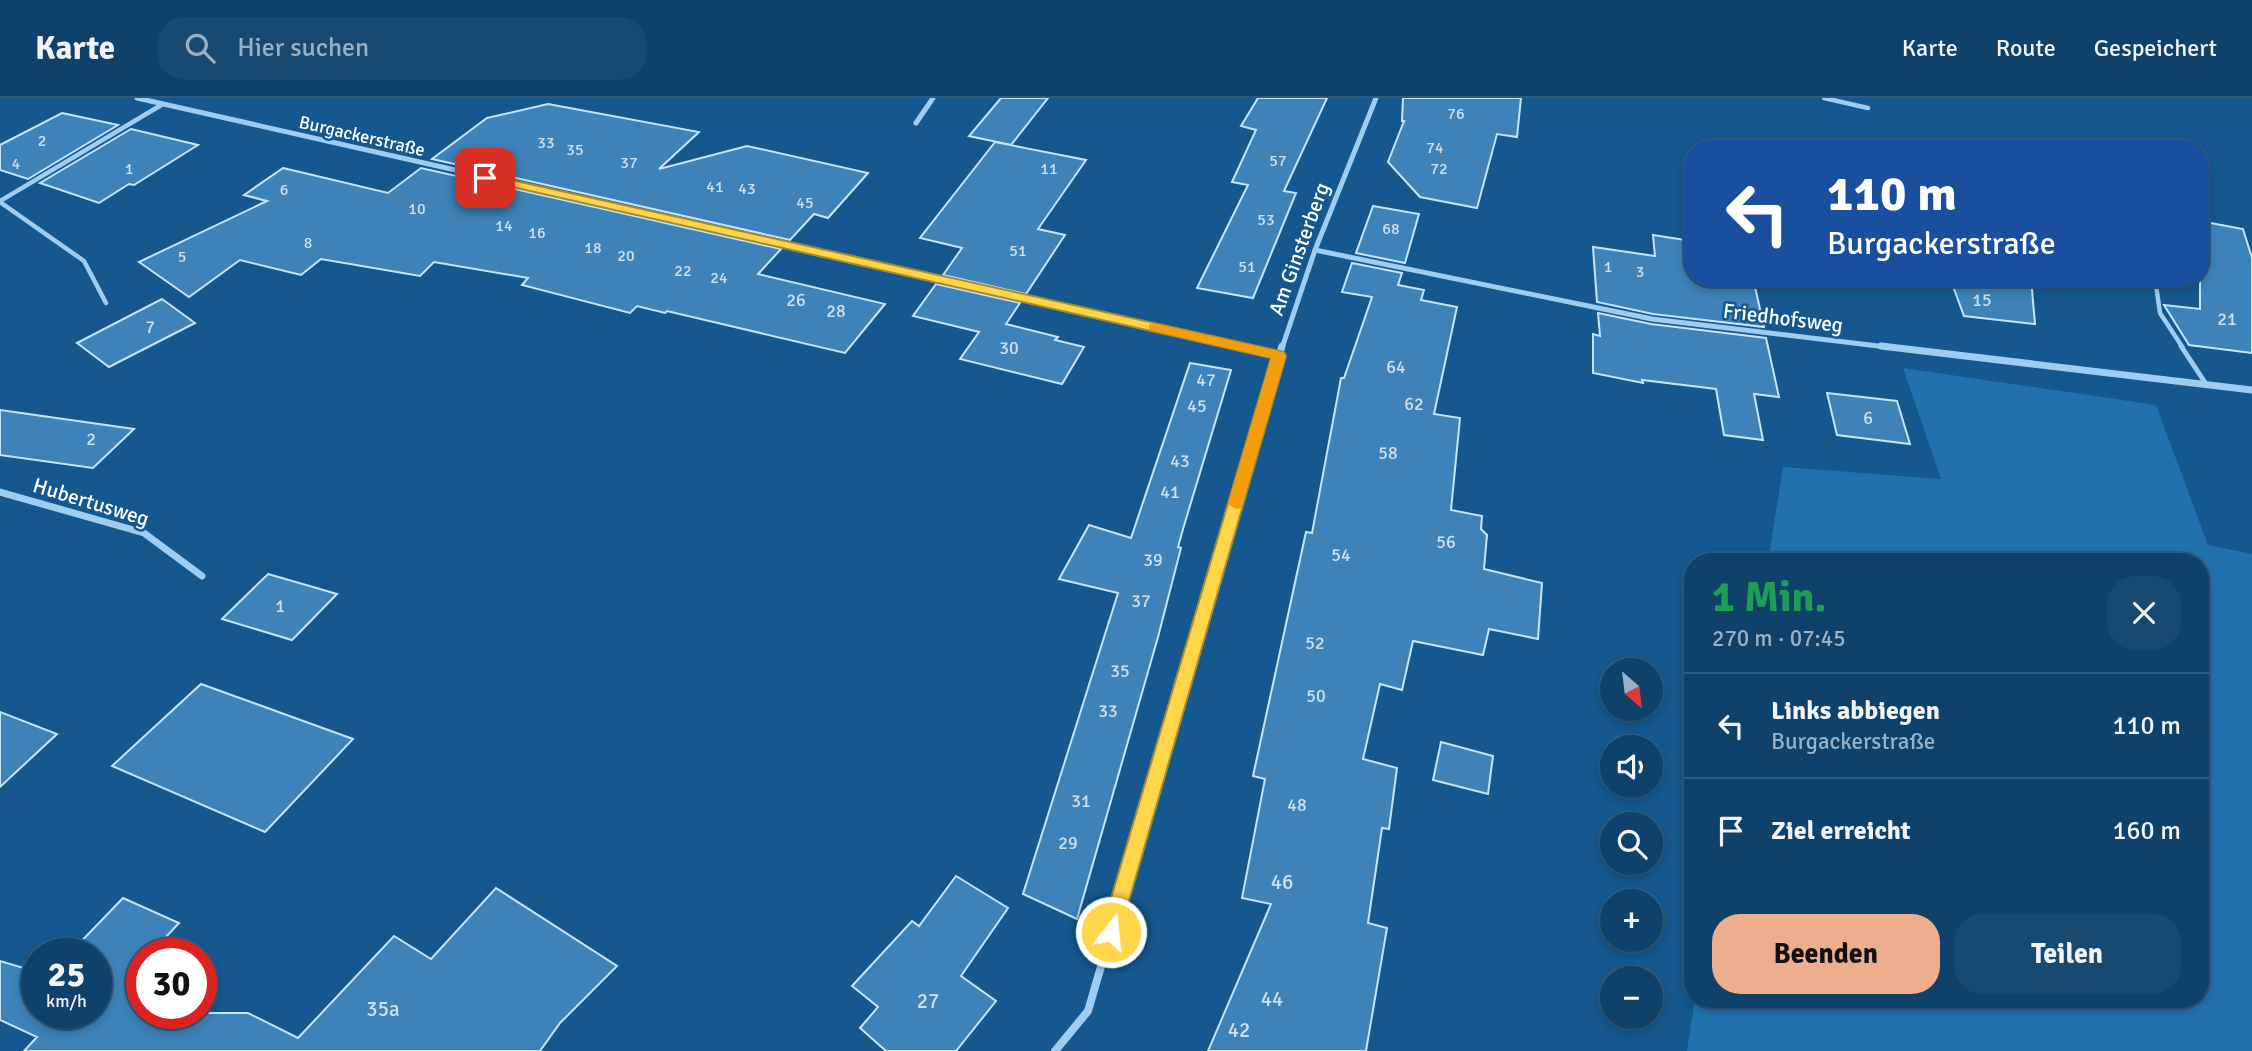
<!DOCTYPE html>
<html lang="de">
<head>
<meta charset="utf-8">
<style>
  body { margin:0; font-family:Signika,sans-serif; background:#184971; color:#f1f3f6; height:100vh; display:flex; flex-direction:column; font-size:26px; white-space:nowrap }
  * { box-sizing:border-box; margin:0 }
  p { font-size:23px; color:#9bb0c1 }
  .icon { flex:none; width:38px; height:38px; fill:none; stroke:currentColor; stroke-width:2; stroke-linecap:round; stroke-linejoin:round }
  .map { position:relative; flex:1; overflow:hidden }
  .sheet { position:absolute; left:1684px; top:455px; width:525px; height:455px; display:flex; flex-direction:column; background:#0f426b; border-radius:28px; box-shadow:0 4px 10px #0003,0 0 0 2px #2f5b7e }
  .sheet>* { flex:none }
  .guide { position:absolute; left:1684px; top:42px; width:525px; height:147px; border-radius:28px; box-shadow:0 4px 10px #0003,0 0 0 2px #2f5b7e; background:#1a4fa0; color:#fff; overflow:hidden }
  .needle { width:46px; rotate:152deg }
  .buttons { position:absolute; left:1600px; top:560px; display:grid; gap:14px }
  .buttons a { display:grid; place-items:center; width:63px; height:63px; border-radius:50%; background:#0f426b; box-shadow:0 4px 10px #0003,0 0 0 2px #2f5b7e; font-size:35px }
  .speed { position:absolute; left:21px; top:840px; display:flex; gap:14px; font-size:35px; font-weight:700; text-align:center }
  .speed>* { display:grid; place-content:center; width:91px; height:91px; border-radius:50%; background:#0f426b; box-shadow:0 4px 10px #0003,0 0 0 2px #2f5b7e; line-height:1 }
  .speed small { font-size:18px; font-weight:400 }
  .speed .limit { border:10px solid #d22; background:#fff; color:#111 }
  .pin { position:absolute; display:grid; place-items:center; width:60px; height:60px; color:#fff; margin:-30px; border-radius:14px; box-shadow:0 4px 10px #0006 }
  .me { position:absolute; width:77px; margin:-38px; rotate:16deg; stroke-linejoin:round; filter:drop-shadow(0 0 5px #0008) }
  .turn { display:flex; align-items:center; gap:24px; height:147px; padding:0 28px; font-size:32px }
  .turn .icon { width:91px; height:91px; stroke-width:2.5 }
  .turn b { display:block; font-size:49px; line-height:60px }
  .round { display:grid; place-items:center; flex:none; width:74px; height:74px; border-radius:28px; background:#184971 }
  .headline { display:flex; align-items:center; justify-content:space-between; height:119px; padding:0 28px }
  h1 { font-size:42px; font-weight:700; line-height:52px; color:#1e9e55 }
  .button { display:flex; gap:14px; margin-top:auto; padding:14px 28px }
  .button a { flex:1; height:80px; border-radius:28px; background:#eead8d; color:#111; font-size:28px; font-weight:700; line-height:80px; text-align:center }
  .button a+a { background:#184971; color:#f1f3f6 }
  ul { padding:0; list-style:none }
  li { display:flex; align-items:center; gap:21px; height:105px; padding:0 28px; border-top:2px solid #2f5b7e }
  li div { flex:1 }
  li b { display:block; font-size:26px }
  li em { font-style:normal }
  header { display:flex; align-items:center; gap:42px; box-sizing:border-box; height:98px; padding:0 35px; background:#0f426b; border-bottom:2px solid #2f5b7e }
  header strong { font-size:33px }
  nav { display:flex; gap:38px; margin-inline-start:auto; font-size:24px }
  .search { width:490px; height:63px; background:#184971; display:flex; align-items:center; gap:18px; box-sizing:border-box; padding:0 24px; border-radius:28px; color:#9bb0c1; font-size:26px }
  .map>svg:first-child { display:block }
  .green { fill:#2371ac }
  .building { fill:#3d82b8; stroke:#c6e5fc; stroke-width:2 }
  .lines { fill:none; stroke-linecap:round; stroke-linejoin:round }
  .lane-far1 { stroke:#9fcdf1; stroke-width:4.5 }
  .lane { stroke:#9fcdf1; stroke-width:5 }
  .street-far2 { stroke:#9fcdf1; stroke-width:5 }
  .street-far1 { stroke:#9fcdf1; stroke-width:7 }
  .street { stroke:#9fcdf1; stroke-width:8 }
  .route { fill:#ffd54a; stroke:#a68a30; stroke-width:2 }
  .slow { fill:#f59e0b }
  .labels { text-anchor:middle; stroke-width:5; stroke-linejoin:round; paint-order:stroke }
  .far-number-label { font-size:16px; fill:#cee0ed }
  .far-street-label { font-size:18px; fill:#fff; stroke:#14588f }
  .number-label { font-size:18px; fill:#cee0ed }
  .street-label { font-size:21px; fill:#fff; stroke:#14588f }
  .near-number-label { font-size:21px; fill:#cee0ed }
</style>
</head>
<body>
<header>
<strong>Karte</strong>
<div class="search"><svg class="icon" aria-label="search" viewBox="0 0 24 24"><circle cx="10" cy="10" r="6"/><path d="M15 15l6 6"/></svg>Hier suchen</div>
<nav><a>Karte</a><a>Route</a><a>Gespeichert</a></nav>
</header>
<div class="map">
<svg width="2252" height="953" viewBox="0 0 2252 953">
  <rect width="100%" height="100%" fill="#14588f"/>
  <polygon class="green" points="1903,270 2156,307 2208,447 2252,456 2252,953 1687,953 1695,901 2200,901 2200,464 1768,464 1783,369 1941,381"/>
  <g class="building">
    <polygon points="1001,0 1048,0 1011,47 969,38"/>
    <polygon points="1258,0 1327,0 1284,93 1296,95 1253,200 1197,190 1248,87 1232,84 1256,32 1241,28"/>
    <polygon points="1403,0 1521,0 1517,39 1497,36 1477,110 1420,99 1388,64 1404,23 1402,23"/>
    <polygon points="548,6 699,34 659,71 747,48 868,75 828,120 814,116 790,142 432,61 487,20"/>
    <polygon points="62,15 118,27 28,81 0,72 0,47"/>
    <polygon points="131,31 198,47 134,87 129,86 99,105 40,85"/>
    <polygon points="995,44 1086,62 1038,131 1065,137 1026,196 943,177 962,150 920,140"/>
    <polygon points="283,70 388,95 421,70 781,151 758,176 885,206 845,255 667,213 665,215 637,208 630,215 522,187 528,180 434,164 420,178 321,161 301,177 240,162 189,199 139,164 267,103 244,97"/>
    <polygon points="1373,108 1419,116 1405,165 1356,155"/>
    <polygon points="2200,123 2243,131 2252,160 2252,255 2189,247 2164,207 2200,211"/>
    <polygon points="1653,137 1692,143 1692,180 1753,180 1764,229 1653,216 1597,204 1593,149 1655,158"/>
    <polygon points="1352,165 1402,175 1398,187 1424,192 1421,202 1457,209 1434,316 1460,320 1451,412 1482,418 1481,431 1487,437 1484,471 1542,485 1538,541 1489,531 1483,557 1413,543 1402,592 1380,586 1363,661 1397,670 1389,731 1382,730 1368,825 1387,830 1366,953 1208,953 1271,806 1242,800 1265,681 1253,678 1306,434 1312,435 1341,280 1344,280 1372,199 1342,194"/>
    <polygon points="1950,180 2031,180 2035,226 1964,218"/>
    <polygon points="936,186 1020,205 1006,226 1058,239 1055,242 1084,249 1062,286 960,261 979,234 913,218"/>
    <polygon points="162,201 195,225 109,269 77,245"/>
    <polygon points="1598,215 1651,226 1766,240 1779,299 1754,296 1763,342 1724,337 1716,291 1642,282 1643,285 1593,275 1593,236 1600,238"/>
    <polygon points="1190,265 1231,272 1183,431 1178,449 1181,450 1158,539 1077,821 1023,796 1118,495 1059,481 1089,427 1131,440"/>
    <polygon points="1827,295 1897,303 1910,346 1837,337"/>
    <polygon points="0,312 134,331 93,370 0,357"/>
    <polygon points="268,476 320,491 337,496 292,542 222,521"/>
    <polygon points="201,586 353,641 265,734 112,668"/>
    <polygon points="0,614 57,636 0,689"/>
    <polygon points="1441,644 1493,658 1488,696 1433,682"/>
    <polygon points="956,778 1008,810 961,878 996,903 956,953 886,953 860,930 878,909 852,888 912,823 919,828"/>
    <polygon points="496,790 617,868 560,925 540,953 24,953 37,939 0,922 0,863 37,874 37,915 96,915 96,856 69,856 123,800 179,825 150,856 142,856 142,915 248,915 298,940 394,838 431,861"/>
  </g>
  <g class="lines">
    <g class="lane-far1">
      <polyline points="1824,0 1868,10"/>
      <polyline points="0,103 163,6"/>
      <polyline points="0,104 84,163 106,205"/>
      <polyline points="2155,180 2160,215 2183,250"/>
    </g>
    <polyline class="lane" points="2181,248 2206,286"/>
    <g class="street-far2">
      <polyline points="137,0 1243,250"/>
      <polyline points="916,25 933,0"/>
      <polyline points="1315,152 1652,221 1895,250"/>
      <polyline points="1282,250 1315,152 1376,0"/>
    </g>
    <g class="street-far1">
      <polyline points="1235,248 1279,258"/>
      <polyline points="1881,248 2252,292"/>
      <polyline points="0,394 144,435 202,478"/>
      <polyline points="1190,562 1282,248"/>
    </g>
    <polyline class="street" points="1055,953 1088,913 1191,560"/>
  </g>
  <polygon class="route" points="485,76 1284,254 1286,258 1118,841 1111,844 1104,841 1101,834 1271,260 481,82 479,80"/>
  <polygon class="slow" points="1153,225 1279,253 1286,258 1241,410 1236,411 1228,406 1271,260 1149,232 1149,227"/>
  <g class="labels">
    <g class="far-number-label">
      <text x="1456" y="21">76</text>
      <text x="42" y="48">2</text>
      <text x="546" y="50">33</text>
      <text x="1435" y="55">74</text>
      <text x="575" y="57">35</text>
      <text x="1278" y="68">57</text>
      <text x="629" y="70">37</text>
      <text x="16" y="71">4</text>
      <text x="129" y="76">1</text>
      <text x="1049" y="76">11</text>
      <text x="1439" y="76">72</text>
      <text x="715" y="94">41</text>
      <text x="747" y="96">43</text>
      <text x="284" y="97">6</text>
      <text x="805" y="110">45</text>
      <text x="417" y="116">10</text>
      <text x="1266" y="127">53</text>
      <text x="504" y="133">14</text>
      <text x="1391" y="136">68</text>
      <text x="537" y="140">16</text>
      <text x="308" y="150">8</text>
      <text x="593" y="155">18</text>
      <text x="1018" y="158">51</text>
      <text x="626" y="163">20</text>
      <text x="182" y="164">5</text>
      <text x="1247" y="174">51</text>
      <text x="1608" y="174">1</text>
      <text x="683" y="178">22</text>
      <text x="1640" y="179">3</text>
      <text x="719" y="185">24</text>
    </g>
    <g class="far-street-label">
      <text transform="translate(362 38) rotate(13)" y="6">Burgackerstraße</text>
    </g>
    <g class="number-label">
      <text x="796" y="208">26</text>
      <text x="1982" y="208">15</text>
      <text x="836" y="219">28</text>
      <text x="2227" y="227">21</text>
      <text x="150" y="235">7</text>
      <text x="1009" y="256">30</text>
      <text x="1396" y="275">64</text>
      <text x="1206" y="288">47</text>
      <text x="1414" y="312">62</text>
      <text x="1197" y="314">45</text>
      <text x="1868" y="326">6</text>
      <text x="91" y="347">2</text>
      <text x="1388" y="361">58</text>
      <text x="1180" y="369">43</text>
      <text x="1170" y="400">41</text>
      <text x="1446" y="450">56</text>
      <text x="1341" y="463">54</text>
      <text x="1153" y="468">39</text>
      <text x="1141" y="509">37</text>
      <text x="280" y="514">1</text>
      <text x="1315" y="551">52</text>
      <text x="1120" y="579">35</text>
      <text x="1316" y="604">50</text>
      <text x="1108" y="619">33</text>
      <text x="1081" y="709">31</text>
      <text x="1297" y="713">48</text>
      <text x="1068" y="751">29</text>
    </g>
    <g class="street-label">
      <text transform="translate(1299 151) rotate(-70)" y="7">Am Ginsterberg</text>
      <text transform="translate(1783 220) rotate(7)" y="7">Friedhofsweg</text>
      <text transform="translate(91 404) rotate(17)" y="7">Hubertusweg</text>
    </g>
    <g class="near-number-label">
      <text x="1282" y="791">46</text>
      <text x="1272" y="908">44</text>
      <text x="928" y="910">27</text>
      <text x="383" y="918">35a</text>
      <text x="1239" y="939">42</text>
    </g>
  </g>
</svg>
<div class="buttons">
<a><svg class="needle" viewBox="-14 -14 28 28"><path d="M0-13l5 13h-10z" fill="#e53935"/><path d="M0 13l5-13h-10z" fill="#9bb0c1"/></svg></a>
<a><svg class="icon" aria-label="sound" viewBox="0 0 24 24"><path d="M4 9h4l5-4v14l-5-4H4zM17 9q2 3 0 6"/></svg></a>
<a><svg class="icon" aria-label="search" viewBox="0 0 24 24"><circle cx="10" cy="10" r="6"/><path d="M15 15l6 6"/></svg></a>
<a>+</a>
<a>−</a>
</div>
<div class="speed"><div>25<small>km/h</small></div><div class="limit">30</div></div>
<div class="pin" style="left:485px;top:80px;background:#d93025"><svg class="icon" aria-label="arrive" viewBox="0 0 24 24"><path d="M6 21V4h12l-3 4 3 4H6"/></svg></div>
<svg class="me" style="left:1111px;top:834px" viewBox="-20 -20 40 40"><circle r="17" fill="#ffd54a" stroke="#fff" stroke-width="3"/><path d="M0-11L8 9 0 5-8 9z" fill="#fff"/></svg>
<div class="guide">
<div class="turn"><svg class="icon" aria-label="left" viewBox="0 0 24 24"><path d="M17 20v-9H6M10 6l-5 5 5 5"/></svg><div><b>110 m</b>Burgackerstraße</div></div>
</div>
<section class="sheet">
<div class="headline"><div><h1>1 Min.</h1><p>270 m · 07:45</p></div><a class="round"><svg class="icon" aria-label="close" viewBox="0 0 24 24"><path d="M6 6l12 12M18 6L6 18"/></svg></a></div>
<ul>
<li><svg class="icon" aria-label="left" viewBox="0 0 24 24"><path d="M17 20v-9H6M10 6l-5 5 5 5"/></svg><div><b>Links abbiegen</b><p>Burgackerstraße</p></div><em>110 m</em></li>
<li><svg class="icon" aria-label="arrive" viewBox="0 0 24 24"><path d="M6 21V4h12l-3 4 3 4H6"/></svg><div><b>Ziel erreicht</b></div><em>160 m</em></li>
</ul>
<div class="button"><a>Beenden</a><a>Teilen</a></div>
</section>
</div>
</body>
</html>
